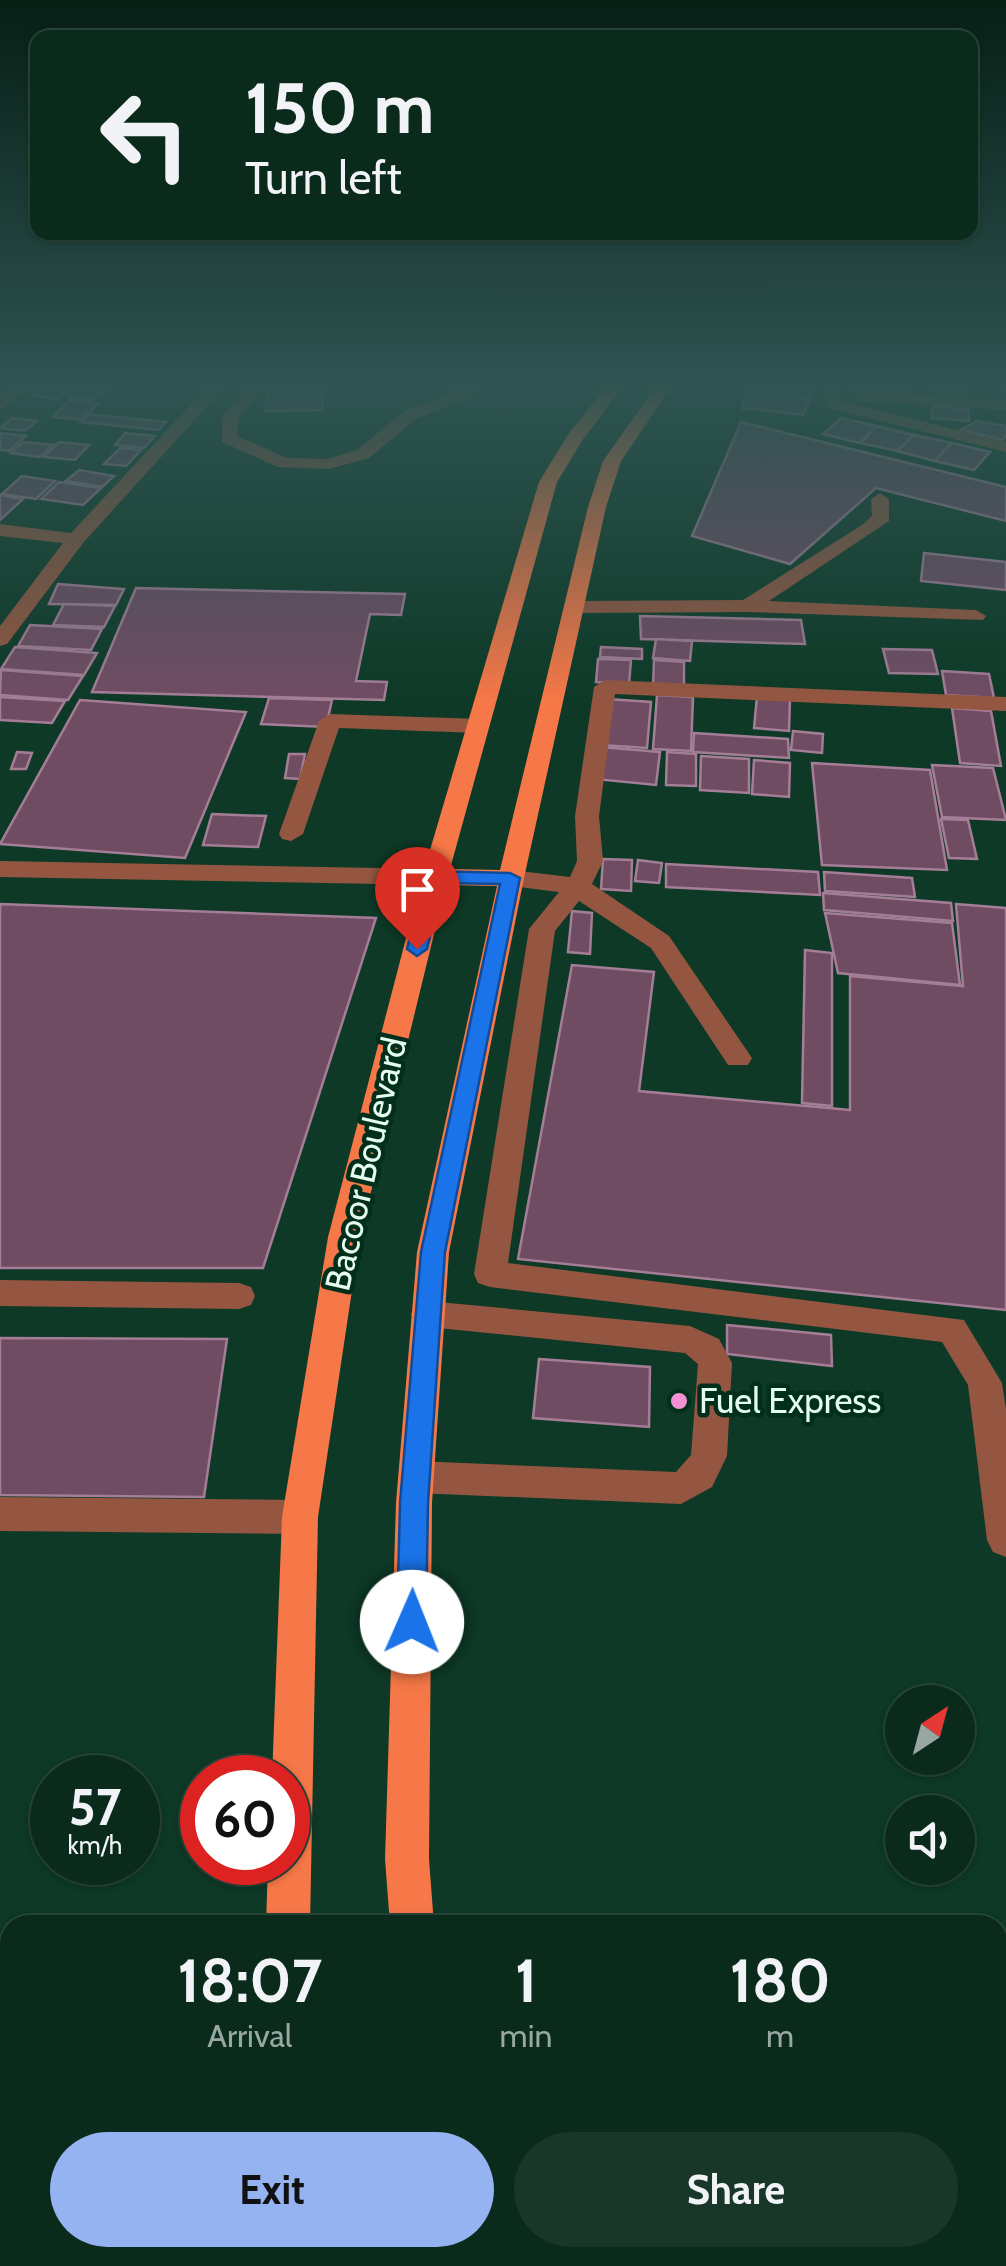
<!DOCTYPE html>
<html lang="en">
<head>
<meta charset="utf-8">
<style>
  body { margin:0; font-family:Cabin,sans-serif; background:#183729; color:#f1f3f6; height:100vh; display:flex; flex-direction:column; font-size:38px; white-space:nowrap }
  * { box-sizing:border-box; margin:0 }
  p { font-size:32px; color:#99a7a3 }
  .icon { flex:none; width:55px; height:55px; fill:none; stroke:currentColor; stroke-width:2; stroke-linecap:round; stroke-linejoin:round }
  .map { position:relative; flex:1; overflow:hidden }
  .drawer { position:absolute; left:0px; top:1915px; width:1008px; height:352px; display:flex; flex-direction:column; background:#0a2b1c; border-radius:30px 30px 0 0; box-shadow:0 2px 8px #0004,0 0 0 2px #2a473b }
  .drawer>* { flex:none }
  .hud { position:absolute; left:30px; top:30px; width:948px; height:210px; border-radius:20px; box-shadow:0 2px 8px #0004,0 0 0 2px #2a473b; background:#0a2b1c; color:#f1f3f6; overflow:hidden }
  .needle { width:65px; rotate:36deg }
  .fabs { position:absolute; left:885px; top:1685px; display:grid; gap:20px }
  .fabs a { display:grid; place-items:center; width:90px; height:90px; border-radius:50%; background:#0a2b1c; box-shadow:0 2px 8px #0004,0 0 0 2px #2a473b; font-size:50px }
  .speed { position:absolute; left:30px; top:1755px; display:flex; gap:20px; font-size:50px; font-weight:700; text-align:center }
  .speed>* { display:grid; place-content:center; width:130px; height:130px; border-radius:50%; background:#0a2b1c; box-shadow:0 2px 8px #0004,0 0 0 2px #2a473b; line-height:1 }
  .speed small { font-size:25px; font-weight:400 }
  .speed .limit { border:15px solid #d22; background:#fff; color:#111 }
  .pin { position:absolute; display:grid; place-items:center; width:85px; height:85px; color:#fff; margin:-102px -42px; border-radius:50% 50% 50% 0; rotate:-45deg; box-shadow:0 0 10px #0007 }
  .pin .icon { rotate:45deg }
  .me { position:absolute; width:110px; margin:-55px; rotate:1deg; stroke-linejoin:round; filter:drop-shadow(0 0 8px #0008) }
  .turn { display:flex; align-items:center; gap:35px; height:210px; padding:0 50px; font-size:45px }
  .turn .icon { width:130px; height:130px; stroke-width:2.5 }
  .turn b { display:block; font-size:70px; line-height:85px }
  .eta { display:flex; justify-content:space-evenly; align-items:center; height:170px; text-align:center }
  .eta b { font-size:60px; font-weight:800; line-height:70px }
  .button { display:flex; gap:20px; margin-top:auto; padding:20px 50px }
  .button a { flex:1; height:115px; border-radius:60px; background:#95b2f1; color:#111; font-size:40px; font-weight:800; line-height:115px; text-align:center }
  .button a+a { background:#183729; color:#f1f3f6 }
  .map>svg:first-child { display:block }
  .building { fill:#704c63; stroke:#a47d96; stroke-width:2.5 }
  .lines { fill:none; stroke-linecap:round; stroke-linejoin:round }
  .minor { fill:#945640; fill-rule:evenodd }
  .major { fill:#f67747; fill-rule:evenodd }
  .route { fill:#1a73e8; stroke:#114b97; stroke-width:2.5 }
  .poi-dot { fill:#f491d4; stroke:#012f1c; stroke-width:4 }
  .labels { text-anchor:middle; stroke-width:9; stroke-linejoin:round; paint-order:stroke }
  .street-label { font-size:35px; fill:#e4fbed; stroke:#012f1c }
  .poi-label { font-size:35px; fill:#e4fbed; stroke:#012f1c; text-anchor:start }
</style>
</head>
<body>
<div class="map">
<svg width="1006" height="2266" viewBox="0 0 1006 2266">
  <rect width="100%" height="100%" fill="#0d3926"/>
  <g class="building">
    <polygon points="48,383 49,383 73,387 56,399 30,395"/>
    <polygon points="753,383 809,383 816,384 810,398 749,390"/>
    <polygon points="851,383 905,383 905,394 850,390"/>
    <polygon points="933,383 963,383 964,394 934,392"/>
    <polygon points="324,385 322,410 265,411 269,386"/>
    <polygon points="84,386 106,389 92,401 70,398"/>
    <polygon points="749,390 810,398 803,415 741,408"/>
    <polygon points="70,400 99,403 82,420 53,417"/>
    <polygon points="932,406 968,409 969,421 932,418"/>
    <polygon points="89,414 166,422 158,430 81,422"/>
    <polygon points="12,418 37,421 25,431 0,428"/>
    <polygon points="841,418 877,426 860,443 823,434"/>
    <polygon points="977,421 1006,426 1006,436 1002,440 961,430"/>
    <polygon points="741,422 1006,487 1006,521 876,488 790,564 692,536"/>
    <polygon points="877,426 914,435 897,451 860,443"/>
    <polygon points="0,433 26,436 9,451 0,450"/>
    <polygon points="125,433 155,436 144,448 115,445"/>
    <polygon points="914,435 952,443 935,461 897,451"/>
    <polygon points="23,442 53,445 40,457 11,453"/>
    <polygon points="59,442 89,445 75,460 44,457"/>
    <polygon points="952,443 990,452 974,470 935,461"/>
    <polygon points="120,448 141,450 126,466 104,464"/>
    <polygon points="79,470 114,476 102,487 66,481"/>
    <polygon points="22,476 55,481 36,499 2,494"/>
    <polygon points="59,482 101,488 83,505 41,499"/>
    <polygon points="0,495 23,499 0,520"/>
    <polygon points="924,553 1006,562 1006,590 921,581"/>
    <polygon points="58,584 124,589 116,605 49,604"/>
    <polygon points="136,588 405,594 401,615 370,614 356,681 387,682 384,700 92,692"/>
    <polygon points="64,604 115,606 104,627 53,625"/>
    <polygon points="640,616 801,620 805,644 641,639"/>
    <polygon points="30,625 102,629 91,650 18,646"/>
    <polygon points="656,639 692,641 690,661 653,658"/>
    <polygon points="15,647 97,653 84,675 1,669"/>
    <polygon points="601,647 642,649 642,659 600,657"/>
    <polygon points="883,649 932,650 938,674 889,673"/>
    <polygon points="598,659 631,660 629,684 596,682"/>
    <polygon points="654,660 684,662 684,686 653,685"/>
    <polygon points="1,670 83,676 68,700 0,695"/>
    <polygon points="942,671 989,674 994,698 946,695"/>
    <polygon points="657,695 693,697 691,751 653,749"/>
    <polygon points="757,696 790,699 789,731 754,728"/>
    <polygon points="0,697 65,701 52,723 0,720"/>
    <polygon points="269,698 332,700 326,727 261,724"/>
    <polygon points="608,699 651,702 647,748 600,745"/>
    <polygon points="80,700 246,712 185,858 0,844"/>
    <polygon points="952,708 991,711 1001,766 960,763"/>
    <polygon points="793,731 823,734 822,753 791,750"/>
    <polygon points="694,733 788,739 789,758 693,752"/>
    <polygon points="601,747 660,752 656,785 595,779"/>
    <polygon points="17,752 32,753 26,769 11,769"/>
    <polygon points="667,752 696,754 696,786 666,785"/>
    <polygon points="289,754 305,754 300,779 285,778"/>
    <polygon points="701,756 749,759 749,793 700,790"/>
    <polygon points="754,760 790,763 789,797 752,794"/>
    <polygon points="812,763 930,770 947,870 822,865"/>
    <polygon points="932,765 993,768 1006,820 942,817"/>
    <polygon points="212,814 266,816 258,847 203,845"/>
    <polygon points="941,819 968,820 977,859 949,858"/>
    <polygon points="603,859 632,860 631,891 601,889"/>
    <polygon points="638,860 662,863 659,883 635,881"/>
    <polygon points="666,864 818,872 820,895 666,887"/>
    <polygon points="824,872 912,878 915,897 825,891"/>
    <polygon points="823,893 951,903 953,921 824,910"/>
    <polygon points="0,904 376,918 263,1268 0,1268"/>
    <polygon points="956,904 1006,908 1006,1310 518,1259 572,965 654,972 639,1091 850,1110 850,976 963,986"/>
    <polygon points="572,911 592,913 590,954 568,952"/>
    <polygon points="825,913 952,923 960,985 838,973"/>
    <polygon points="805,950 832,953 832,1106 802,1103"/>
    <polygon points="727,1325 831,1335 832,1366 727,1354"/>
    <polygon points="0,1338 227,1339 204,1497 0,1495"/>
    <polygon points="539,1359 650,1367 649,1427 533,1418"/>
    <polygon points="0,2024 10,2026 10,2174 0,2172"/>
  </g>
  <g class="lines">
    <g class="minor">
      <polygon points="20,383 39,383 0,410 0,397"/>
      <polygon points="211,383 228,383 83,543 7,644 0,646 0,626 63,543 0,536 0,524 71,533"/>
      <polygon points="251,383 268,383 239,417 237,436 287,458 328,459 357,450 404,411 459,389 461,383 477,383 473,396 416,419 369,458 329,469 278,467 222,442 222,416"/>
      <polygon points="826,383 842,383 838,395 841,401 1006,442 1006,452 829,408 822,395"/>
      <polygon points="863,392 1006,400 1006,410 857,401 855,397"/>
      <polygon points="880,493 889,499 889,521 769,601 976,610 986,616 983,620 747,612 573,613 563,607 573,601 743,600 862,525 872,516 871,499"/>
      <polygon points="605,680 1006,697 1006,711 615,694 599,816 603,861 592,884 669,936 752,1058 748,1065 728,1065 651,948 579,901 555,931 508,1263 964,1320 1002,1383 1006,1409 1006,1557 993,1552 987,1540 968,1385 942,1342 490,1287 478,1283 474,1274 529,929 559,892 511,886 498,878 511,870 570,877 577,861 575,816 594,687"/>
      <polygon points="330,714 479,719 490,726 479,733 339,728 303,834 291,841 282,839 279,834 319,721"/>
      <polygon points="0,861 435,869 448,877 435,885 0,877"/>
      <polygon points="0,1280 239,1283 251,1287 255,1296 251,1305 239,1309 0,1306"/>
      <polygon points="428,1301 690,1326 719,1339 732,1363 727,1456 712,1487 681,1504 416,1493 403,1488 398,1477 403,1466 416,1461 676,1472 691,1455 698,1364 685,1353 428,1327 416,1324 411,1314 416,1304"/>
      <polygon points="0,1497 300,1500 313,1505 318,1517 313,1529 300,1534 0,1531"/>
      <polygon points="10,1954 10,2000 0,2001 0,1955"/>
      <polygon points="1006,2173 1006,2266 978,2266 978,2258 998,2258 998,2177"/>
      <polygon points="0,2213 10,2216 10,2258 28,2258 10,2266 0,2263"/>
      <polygon points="51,2258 131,2258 134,2266 54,2266"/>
      <polygon points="185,2258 272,2258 269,2266 182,2266"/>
    </g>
    <g class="major">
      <polygon points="609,383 626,383 583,439 557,482 450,869 500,870 588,507 603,461 658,383 674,383 621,461 606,507 524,878 449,1252 432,1503 429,1859 434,1925 390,1925 385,1859 396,1503 417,1252 497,886 446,885 360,1237 318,1517 310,1925 266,1925 268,1862 288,1862 288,1778 272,1778 282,1517 328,1237 422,877 539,482 569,433"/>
      <rect x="272" y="2258" width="50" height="8"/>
      <polygon points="420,2258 470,2258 471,2266 421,2266"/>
    </g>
  </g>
  <linearGradient id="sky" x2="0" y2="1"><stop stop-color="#071f15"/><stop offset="0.55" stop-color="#2f5452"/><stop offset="1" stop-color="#2f5452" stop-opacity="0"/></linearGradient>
  <rect width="1006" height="700" fill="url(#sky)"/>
  <polygon class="route" points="435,871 510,873 520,878 445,1252 428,1503 426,1622 422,1631 412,1635 401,1631 397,1622 400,1503 421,1252 500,884 443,883 427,949 417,956 407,949 425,877"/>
  <circle class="poi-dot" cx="679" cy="1401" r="10"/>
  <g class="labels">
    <g class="street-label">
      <text transform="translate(366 1164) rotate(-77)" y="12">Bacoor Boulevard</text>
    </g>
    <g class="poi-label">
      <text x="699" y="1413">Fuel Express</text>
    </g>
  </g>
</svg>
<div class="fabs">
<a><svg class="needle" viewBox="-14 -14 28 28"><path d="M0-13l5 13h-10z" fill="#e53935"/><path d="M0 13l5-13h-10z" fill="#99a7a3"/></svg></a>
<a><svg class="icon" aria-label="sound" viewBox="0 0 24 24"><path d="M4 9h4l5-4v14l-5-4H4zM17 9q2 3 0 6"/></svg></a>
</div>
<div class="speed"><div>57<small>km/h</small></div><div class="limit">60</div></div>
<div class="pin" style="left:417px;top:949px;background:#d93025"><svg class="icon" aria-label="arrive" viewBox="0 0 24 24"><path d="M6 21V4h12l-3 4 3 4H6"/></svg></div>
<svg class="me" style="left:412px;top:1622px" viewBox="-20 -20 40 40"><circle r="19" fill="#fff"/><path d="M0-13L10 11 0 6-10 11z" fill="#1a73e8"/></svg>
<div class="hud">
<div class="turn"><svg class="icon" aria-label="left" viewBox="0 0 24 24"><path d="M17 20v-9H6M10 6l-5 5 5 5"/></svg><div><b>150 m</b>Turn left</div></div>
</div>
<section class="drawer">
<div class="eta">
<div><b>18:07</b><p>Arrival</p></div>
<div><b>1</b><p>min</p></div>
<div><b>180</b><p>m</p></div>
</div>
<div class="button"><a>Exit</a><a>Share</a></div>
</section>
</div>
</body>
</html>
